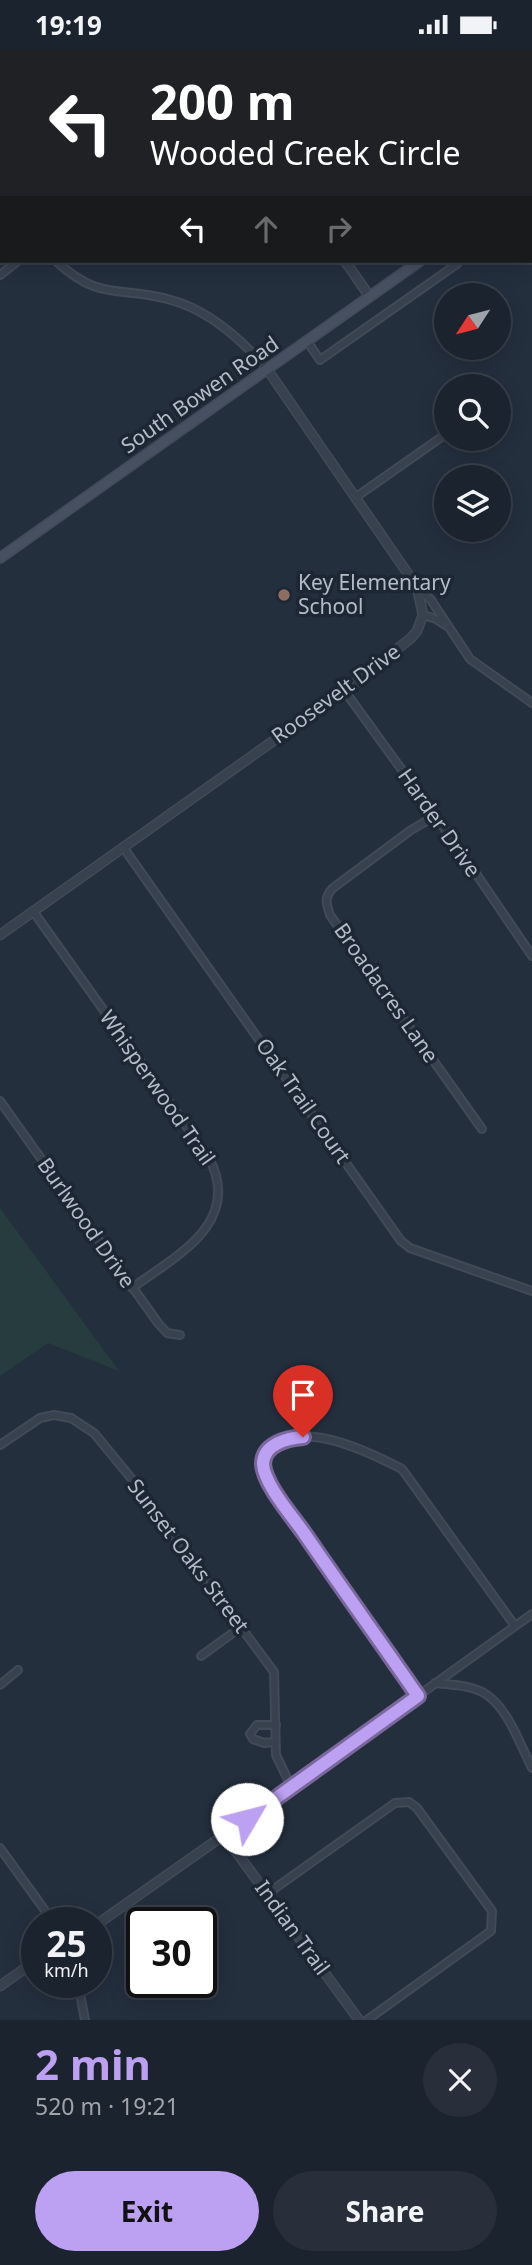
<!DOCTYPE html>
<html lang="en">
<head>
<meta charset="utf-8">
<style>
  body { margin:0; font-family:"Noto Sans",sans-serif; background:#282f3a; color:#f1f3f6; height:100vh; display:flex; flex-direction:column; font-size:26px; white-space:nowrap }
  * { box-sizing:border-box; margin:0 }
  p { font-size:23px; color:#a0a4aa }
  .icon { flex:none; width:38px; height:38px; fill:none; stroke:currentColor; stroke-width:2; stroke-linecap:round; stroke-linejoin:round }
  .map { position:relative; height:1971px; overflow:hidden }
  .details { display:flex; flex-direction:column; background:#1b232e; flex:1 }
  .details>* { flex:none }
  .hud { position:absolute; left:0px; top:0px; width:532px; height:214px; box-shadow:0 4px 18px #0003,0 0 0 2px #39404a; background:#202124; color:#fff; overflow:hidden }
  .needle { width:46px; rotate:234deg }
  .tools { position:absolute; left:434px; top:234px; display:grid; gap:14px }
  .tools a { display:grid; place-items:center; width:77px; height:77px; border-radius:50%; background:#1b232e; box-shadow:0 4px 18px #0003,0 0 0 2px #39404a; font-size:35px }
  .speed { position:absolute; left:21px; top:1858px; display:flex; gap:14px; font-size:35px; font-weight:700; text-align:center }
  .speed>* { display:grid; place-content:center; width:91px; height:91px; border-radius:50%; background:#1b232e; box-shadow:0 4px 18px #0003,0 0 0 2px #39404a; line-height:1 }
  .speed small { font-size:18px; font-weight:400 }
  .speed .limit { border:4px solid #111; border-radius:10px; background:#fff; color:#111 }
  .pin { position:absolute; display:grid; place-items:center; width:60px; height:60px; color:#fff; margin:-72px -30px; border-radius:50% 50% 50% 0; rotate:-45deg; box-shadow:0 0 7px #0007 }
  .pin .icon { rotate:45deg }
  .me { position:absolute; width:77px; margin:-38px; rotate:53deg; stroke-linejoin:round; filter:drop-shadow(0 0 5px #0008) }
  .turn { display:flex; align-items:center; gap:24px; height:147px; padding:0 35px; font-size:32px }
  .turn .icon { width:91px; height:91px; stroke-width:2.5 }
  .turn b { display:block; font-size:49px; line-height:60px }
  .lanes { display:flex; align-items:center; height:66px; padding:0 35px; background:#0003; justify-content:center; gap:35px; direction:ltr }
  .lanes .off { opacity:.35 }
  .round { display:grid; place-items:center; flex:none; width:74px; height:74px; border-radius:37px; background:#282f3a }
  .head { display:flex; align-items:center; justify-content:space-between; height:119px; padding:0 35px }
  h1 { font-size:42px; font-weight:700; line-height:52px; color:#bca0f2 }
  .action { display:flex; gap:14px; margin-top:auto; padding:14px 35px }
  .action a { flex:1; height:80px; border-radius:42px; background:#bca0f2; color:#111; font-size:28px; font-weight:700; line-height:80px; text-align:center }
  .action a+a { background:#282f3a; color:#f1f3f6 }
  .status { display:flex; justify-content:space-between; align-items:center; height:49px; padding:0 35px; background:#1b232e; direction:ltr }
  .status svg { height:19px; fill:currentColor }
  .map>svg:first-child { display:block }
  .green { fill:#263c3f }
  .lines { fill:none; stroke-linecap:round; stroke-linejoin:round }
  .minor-casing { stroke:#414a57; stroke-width:10 }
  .tertiary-casing { stroke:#414a57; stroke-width:11 }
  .secondary-casing { stroke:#414a57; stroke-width:12 }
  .minor { stroke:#38414e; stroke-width:6 }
  .tertiary { stroke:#38414e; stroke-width:8 }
  .secondary { stroke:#465061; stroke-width:9 }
  .route-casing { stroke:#7a689d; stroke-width:18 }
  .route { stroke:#bca0f2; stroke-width:12 }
  .education-dot { fill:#8d6e63; stroke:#1d2633; stroke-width:2.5 }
  .labels { text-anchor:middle; stroke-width:7; stroke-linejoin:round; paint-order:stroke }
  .street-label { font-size:21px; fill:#b4bcc9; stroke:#1d2633 }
  .poi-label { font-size:21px; fill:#b4bcc9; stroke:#1d2633; text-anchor:start }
</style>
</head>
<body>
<div class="status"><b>19:19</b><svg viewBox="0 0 49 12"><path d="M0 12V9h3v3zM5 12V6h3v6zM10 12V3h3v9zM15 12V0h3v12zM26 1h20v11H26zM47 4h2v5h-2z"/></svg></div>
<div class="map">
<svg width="532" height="1971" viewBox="0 0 532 1971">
  <rect width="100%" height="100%" fill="#242f3e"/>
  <polygon class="green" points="0,1159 119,1322 48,1294 0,1327"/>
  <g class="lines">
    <g class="minor-casing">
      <g id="minor">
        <polyline points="0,137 2,139"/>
        <path d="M56,212C101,254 121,236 171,251C208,261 242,291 267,320"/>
        <polyline points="0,226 18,212"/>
        <polyline points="307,292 320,311 457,215 456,212"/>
        <polyline points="499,349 502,347"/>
        <polyline points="356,448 446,385"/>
        <polyline points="417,538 431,551 470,610 532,654"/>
        <polyline points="423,566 436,570 447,577"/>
        <polyline points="344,641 460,801 532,907"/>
        <path d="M435,767L411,781L333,839C324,848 326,854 330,866L482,1080"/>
        <polyline points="123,798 401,1192 410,1199 532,1242"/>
        <path d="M33,862L209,1109C243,1174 176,1207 132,1239"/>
        <polyline points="0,1052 158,1274 167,1284 180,1286"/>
        <polyline points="0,1396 40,1369 54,1366 71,1369 94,1384 131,1429 274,1623 276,1706 291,1737"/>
        <polyline points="201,1607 241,1578"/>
        <path d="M435,1634C451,1636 470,1636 484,1644C508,1658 520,1696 532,1719"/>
        <polyline points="0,1636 18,1621"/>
        <path d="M418,1647L270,1434L263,1413C285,1360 369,1403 402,1420L515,1577"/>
        <polyline points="274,1693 264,1694 253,1690 250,1685 257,1676 276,1676"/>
        <polyline points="224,1786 532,1565"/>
        <polyline points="0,1799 54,1874"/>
        <polyline points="267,1845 395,1754 409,1753 417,1759 492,1862 491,1882 367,1971"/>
        <polyline points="78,1934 85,1971"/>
      </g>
    </g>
    <g class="tertiary-casing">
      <g id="tertiary">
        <polyline points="197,0 198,2"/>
        <polyline points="345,212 370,248"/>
        <polyline points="0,886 352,636 411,589 417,582 423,566 417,538 267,320"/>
        <polyline points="96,1876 224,1786 359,1971"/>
        <polyline points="0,1937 37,1911"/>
      </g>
    </g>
    <g class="secondary-casing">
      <g id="secondary">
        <polyline points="530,133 532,132"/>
        <polyline points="0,509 420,212"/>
      </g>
    </g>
    <use href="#minor" class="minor"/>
    <use href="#tertiary" class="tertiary"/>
    <use href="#secondary" class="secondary"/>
  </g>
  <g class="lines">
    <g class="route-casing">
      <path id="route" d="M247,1770L418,1647C380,1592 341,1538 304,1484C292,1467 264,1435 263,1415C263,1395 288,1389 303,1388"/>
    </g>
    <use href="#route" class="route"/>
  </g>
  <circle class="education-dot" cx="284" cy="546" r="7"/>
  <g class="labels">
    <g class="street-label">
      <text transform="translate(200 346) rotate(-35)" y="7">South Bowen Road</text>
      <text transform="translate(336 645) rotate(-36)" y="7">Roosevelt Drive</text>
      <text transform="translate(439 774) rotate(55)" y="7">Harder Drive</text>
      <text transform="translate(386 944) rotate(55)" y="7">Broadacres Lane</text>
      <text transform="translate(157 1039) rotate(55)" y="7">Whisperwood Trail</text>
      <text transform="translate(303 1052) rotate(55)" y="7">Oak Trail Court</text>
      <text transform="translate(86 1174) rotate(55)" y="7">Burlwood Drive</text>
      <text transform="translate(188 1507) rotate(53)" y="7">Sunset Oaks Street</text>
      <text transform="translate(292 1879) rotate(54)" y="7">Indian Trail</text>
    </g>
    <g class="poi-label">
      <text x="298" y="541">Key Elementary<tspan x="298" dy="24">School</tspan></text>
    </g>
  </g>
</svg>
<div class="tools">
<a><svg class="needle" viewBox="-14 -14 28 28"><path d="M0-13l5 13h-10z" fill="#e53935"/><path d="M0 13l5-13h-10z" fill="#a0a4aa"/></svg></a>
<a><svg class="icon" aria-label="search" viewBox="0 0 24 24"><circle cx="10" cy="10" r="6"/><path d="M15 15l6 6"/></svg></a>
<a><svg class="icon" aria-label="layers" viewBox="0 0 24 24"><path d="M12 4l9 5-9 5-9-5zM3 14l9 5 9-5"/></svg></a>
</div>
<div class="speed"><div>25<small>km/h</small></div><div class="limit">30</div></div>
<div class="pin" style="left:303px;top:1388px;background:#d93025"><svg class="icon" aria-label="arrive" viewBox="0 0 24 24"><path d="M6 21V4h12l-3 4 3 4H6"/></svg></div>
<svg class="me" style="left:247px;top:1770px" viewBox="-20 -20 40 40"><circle r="19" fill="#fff"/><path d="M0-13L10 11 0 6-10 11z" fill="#bca0f2"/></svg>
<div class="hud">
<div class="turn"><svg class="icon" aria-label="left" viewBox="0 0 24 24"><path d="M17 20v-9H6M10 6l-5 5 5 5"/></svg><div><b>200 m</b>Wooded Creek Circle</div></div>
<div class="lanes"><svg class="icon" aria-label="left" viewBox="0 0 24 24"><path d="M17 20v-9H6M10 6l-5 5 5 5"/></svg><svg class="icon off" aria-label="ahead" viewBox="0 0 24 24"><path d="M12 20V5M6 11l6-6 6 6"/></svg><svg class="icon off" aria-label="right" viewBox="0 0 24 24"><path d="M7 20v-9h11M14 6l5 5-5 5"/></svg></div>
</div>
</div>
<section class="details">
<div class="head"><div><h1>2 min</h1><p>520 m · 19:21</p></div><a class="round"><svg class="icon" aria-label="close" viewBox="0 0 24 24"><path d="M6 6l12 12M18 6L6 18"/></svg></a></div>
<div class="action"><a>Exit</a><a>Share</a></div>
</section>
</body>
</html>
